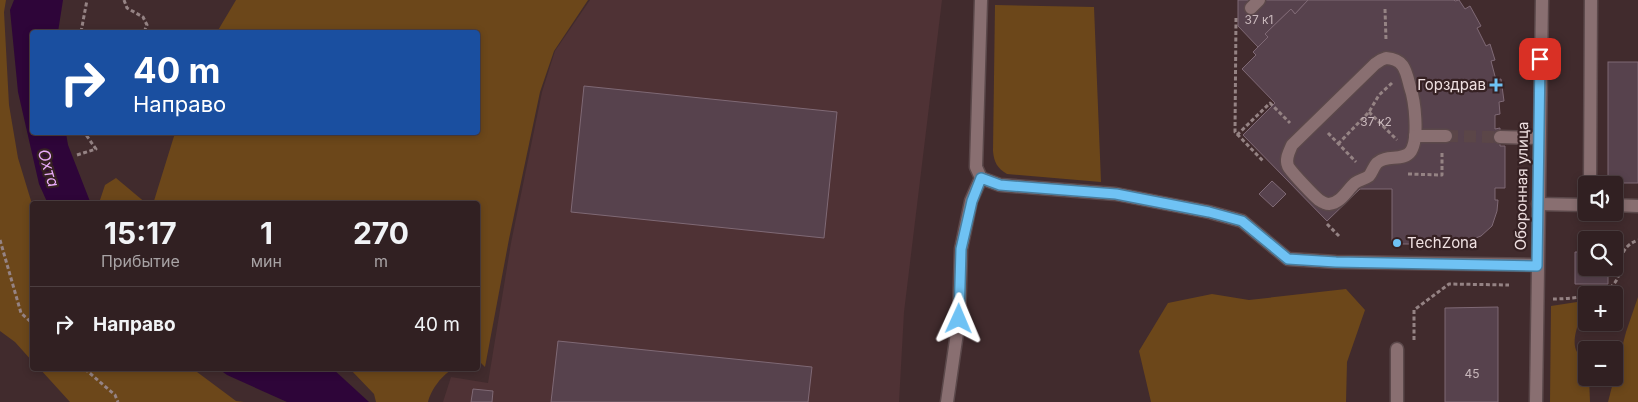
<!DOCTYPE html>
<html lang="ru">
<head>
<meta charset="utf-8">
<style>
  body { margin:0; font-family:Inter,sans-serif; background:#39282a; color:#f1f3f6; height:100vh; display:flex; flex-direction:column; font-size:19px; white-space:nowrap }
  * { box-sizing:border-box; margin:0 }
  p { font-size:16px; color:#a8a3a5 }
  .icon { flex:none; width:28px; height:28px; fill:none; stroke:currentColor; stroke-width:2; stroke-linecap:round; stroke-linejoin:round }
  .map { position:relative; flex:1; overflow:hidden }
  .panel { position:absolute; left:30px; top:201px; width:450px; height:170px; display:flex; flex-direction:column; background:#312022; border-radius:5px; box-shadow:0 2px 8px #0003,0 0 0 1px #4c3e40 }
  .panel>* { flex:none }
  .banner { position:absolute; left:30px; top:30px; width:450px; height:105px; border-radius:5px; box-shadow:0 2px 8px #0003,0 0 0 1px #4c3e40; background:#1a4fa0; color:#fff; overflow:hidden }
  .tools { position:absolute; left:1578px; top:176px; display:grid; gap:10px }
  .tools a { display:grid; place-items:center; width:45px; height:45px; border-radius:5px; background:#312022; box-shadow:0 2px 8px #0003,0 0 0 1px #4c3e40; font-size:25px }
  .pin { position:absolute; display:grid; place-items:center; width:42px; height:42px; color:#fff; margin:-21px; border-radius:10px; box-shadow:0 2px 8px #0006 }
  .me { position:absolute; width:55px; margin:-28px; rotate:1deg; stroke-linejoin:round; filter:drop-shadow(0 0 4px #0008) }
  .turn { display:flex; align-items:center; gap:18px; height:105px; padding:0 20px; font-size:22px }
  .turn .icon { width:65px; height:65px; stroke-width:2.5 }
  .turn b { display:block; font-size:35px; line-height:42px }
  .eta { display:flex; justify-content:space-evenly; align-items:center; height:85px; text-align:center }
  .eta b { font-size:30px; font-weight:700; line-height:35px }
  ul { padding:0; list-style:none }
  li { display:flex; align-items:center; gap:15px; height:75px; padding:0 20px; border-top:1px solid #4c3e40 }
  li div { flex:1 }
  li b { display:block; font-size:19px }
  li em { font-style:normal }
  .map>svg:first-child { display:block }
  .built { fill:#4f3235 }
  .green { fill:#6c471a }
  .water { fill:#2e0539 }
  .building { fill:#57424d; stroke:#7f6975 }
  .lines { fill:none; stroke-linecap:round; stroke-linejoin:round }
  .minor-tunnel { stroke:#5b4648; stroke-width:12; stroke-dasharray:12 6; stroke-linecap:butt }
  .minor-casing { stroke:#5b484a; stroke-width:15 }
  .path { stroke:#958384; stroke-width:3; stroke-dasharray:4 2.5; stroke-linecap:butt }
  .minor { stroke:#896f71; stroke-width:12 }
  .route-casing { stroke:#487e9f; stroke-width:12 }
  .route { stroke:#6fc2f4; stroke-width:9 }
  .poi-dot { fill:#6fc2f4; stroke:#362123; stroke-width:2 }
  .labels { text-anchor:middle; stroke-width:4.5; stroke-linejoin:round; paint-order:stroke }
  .number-label { font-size:12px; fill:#c9b8bc }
  .poi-label { font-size:15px; fill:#efe0e1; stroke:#362123; text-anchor:end }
  .street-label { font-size:15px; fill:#efe0e1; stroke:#362123 }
  .water-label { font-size:16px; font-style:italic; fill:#e9acfa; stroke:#362123 }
</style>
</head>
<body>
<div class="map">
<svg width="1638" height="402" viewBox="0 0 1638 402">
  <rect width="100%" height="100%" fill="#412b2d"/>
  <polygon class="built" points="590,0 942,0 904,312 899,402 443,402 451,377 488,383 511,243 542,92 555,51"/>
  <g class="green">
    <polygon points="0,0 6,0 4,12 9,105 18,158 32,204 32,361 15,342 0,331"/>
    <polygon points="236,0 588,0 554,51 540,92 509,239 485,367 478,360 478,204 153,204 175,133 478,132 478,32 217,32"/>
    <path d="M995,5L1094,7L1101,182L1007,174C997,168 994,162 993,151Z"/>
    <polygon points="116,178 147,204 103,204 100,200 105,185"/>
    <polygon points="1346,289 1365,310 1347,362 1346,402 1151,402 1139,351 1168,303 1212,294 1249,300"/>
    <polygon points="1638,297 1638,402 1608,402 1626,332"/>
    <path d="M1577,302L1583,313C1578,323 1571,341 1577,352C1582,362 1586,366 1586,378H1589L1590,402H1550L1551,306Z"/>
    <polygon points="40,369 193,369 236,401 244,402 70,402"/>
    <path d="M350,369H454C442,374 431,390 428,402H376L374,394Z"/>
  </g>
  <g class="water">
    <polygon points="14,0 63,0 58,32 32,32 32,132 66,133 68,145 91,204 48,204 39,184 18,92 10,10"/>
    <polygon points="219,369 333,369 369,402 287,402 227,375"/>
  </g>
  <g class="building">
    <polygon points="1238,0 1308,0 1295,14 1291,9 1265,34 1268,37 1258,47 1238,26"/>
    <polygon points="1308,0 1454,0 1455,1 1459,0 1465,9 1470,6 1481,26 1477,28 1486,46 1490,44 1495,60 1491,61 1496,80 1501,79 1504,101 1499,102 1500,114 1495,115 1495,129 1500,128 1500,146 1505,146 1505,188 1495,188 1495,200 1498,200 1497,211 1492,226 1481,236 1468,241 1456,241 1456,238 1445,238 1445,244 1392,244 1392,189 1360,189 1327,221 1243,135 1275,103 1242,69 1256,55 1253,52 1268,37 1265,34 1291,9 1295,14"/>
    <rect x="1608" y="62" width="30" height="121"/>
    <polygon points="584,86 837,112 824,238 571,212"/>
    <polygon points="1272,181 1286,194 1273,207 1259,194"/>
    <polygon points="1575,252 1586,252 1586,268 1608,268 1608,284 1575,284"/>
    <polygon points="1498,307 1498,402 1445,402 1445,308"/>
    <polygon points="558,341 812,367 808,402 551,402"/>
    <polygon points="473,389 493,391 492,402 471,402"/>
  </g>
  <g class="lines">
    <polyline class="minor-tunnel" points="1446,136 1500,137"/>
    <g class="minor-casing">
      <g id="minor">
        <polyline points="1251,8 1259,0"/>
        <path d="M1386,58C1405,59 1406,72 1410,87C1415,101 1419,138 1411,151C1404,162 1386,154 1377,163C1373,167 1372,173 1369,176C1365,179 1359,180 1355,183C1347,190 1341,203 1329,204C1326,204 1322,202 1319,200C1314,196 1290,171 1288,166C1285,159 1289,152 1292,145L1375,64L1381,60Z"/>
        <polyline points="1415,136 1446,136"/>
        <polyline points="1500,137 1539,138"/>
        <polyline points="981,178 1000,185 1116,194 1209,212 1242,221 1288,259 1336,262 1537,265"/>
        <polyline points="1590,185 1591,0"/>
        <polyline points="1538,204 1586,205"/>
        <polyline points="1614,205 1638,206"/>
        <polyline points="1397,349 1397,402"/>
        <polyline points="947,402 959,319 961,249 971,201 981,178 976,167 981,0"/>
        <polyline points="1536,402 1542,0"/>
      </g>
    </g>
    <g class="path">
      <polyline points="124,0 127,8 143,17 147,25 144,32"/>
      <polyline points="1385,9 1386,40"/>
      <polyline points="1236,18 1235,132 1263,161"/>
      <polyline points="81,32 87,0"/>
      <polyline points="1369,112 1397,140"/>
      <polyline points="1328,133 1356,162"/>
      <polyline points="1237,135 1270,103 1290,123"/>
      <polyline points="1338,144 1369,112 1379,95 1392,83"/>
      <polyline points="77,155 96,149 84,132"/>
      <polyline points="1408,174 1442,175 1442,152"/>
      <polyline points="1327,224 1340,237"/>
      <polyline points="0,240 21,313 32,323"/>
      <path d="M1553,299C1568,299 1603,296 1613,285C1627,270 1612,250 1638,240"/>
      <polyline points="1414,340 1414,310 1449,284 1509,285"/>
      <polyline points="85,369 115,395 118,402"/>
    </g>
    <use href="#minor" class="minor"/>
  </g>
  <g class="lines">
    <g class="route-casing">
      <polyline id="route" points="959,319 961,249 972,201 981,178 1000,185 1116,194 1209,212 1242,221 1288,259 1336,262 1537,266 1540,59"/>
    </g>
    <use href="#route" class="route"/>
  </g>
  <g class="poi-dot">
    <path d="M1493.5 77.5h5v5h5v5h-5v5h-5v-5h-5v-5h5z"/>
    <circle cx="1397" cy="243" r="5"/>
  </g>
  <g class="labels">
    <g class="number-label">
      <text x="1259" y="24">37 к1</text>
      <text x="1376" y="126">37 к2</text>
      <text x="1472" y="378">45</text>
    </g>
    <g class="poi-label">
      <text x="1486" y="90">Горздрав</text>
      <text x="1407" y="248" text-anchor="start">TechZona</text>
    </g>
    <g class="street-label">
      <text transform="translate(1522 186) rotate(-89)" y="5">Оборонная улица</text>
    </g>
    <g class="water-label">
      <text transform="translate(49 168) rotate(73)" y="6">Охта</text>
    </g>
  </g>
</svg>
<div class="tools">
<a><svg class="icon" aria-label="sound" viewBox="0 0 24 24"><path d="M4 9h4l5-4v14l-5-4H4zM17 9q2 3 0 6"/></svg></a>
<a><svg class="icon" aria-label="search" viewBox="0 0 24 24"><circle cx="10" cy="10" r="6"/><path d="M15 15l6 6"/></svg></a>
<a>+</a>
<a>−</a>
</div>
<div class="pin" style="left:1540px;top:59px;background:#d93025"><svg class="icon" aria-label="arrive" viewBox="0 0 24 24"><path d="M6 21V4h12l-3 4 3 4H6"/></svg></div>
<svg class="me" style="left:959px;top:319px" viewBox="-20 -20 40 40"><path d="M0-17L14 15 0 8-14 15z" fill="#6fc2f4" stroke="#fff" stroke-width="4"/></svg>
<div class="banner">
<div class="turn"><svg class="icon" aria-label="right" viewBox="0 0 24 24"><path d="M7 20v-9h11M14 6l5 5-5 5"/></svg><div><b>40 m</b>Направо</div></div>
</div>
<section class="panel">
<div class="eta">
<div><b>15:17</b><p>Прибытие</p></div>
<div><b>1</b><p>мин</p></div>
<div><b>270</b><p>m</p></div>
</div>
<ul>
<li><svg class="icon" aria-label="right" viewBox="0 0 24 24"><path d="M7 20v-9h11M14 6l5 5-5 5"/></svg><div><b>Направо</b></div><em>40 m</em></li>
</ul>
</section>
</div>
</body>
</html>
